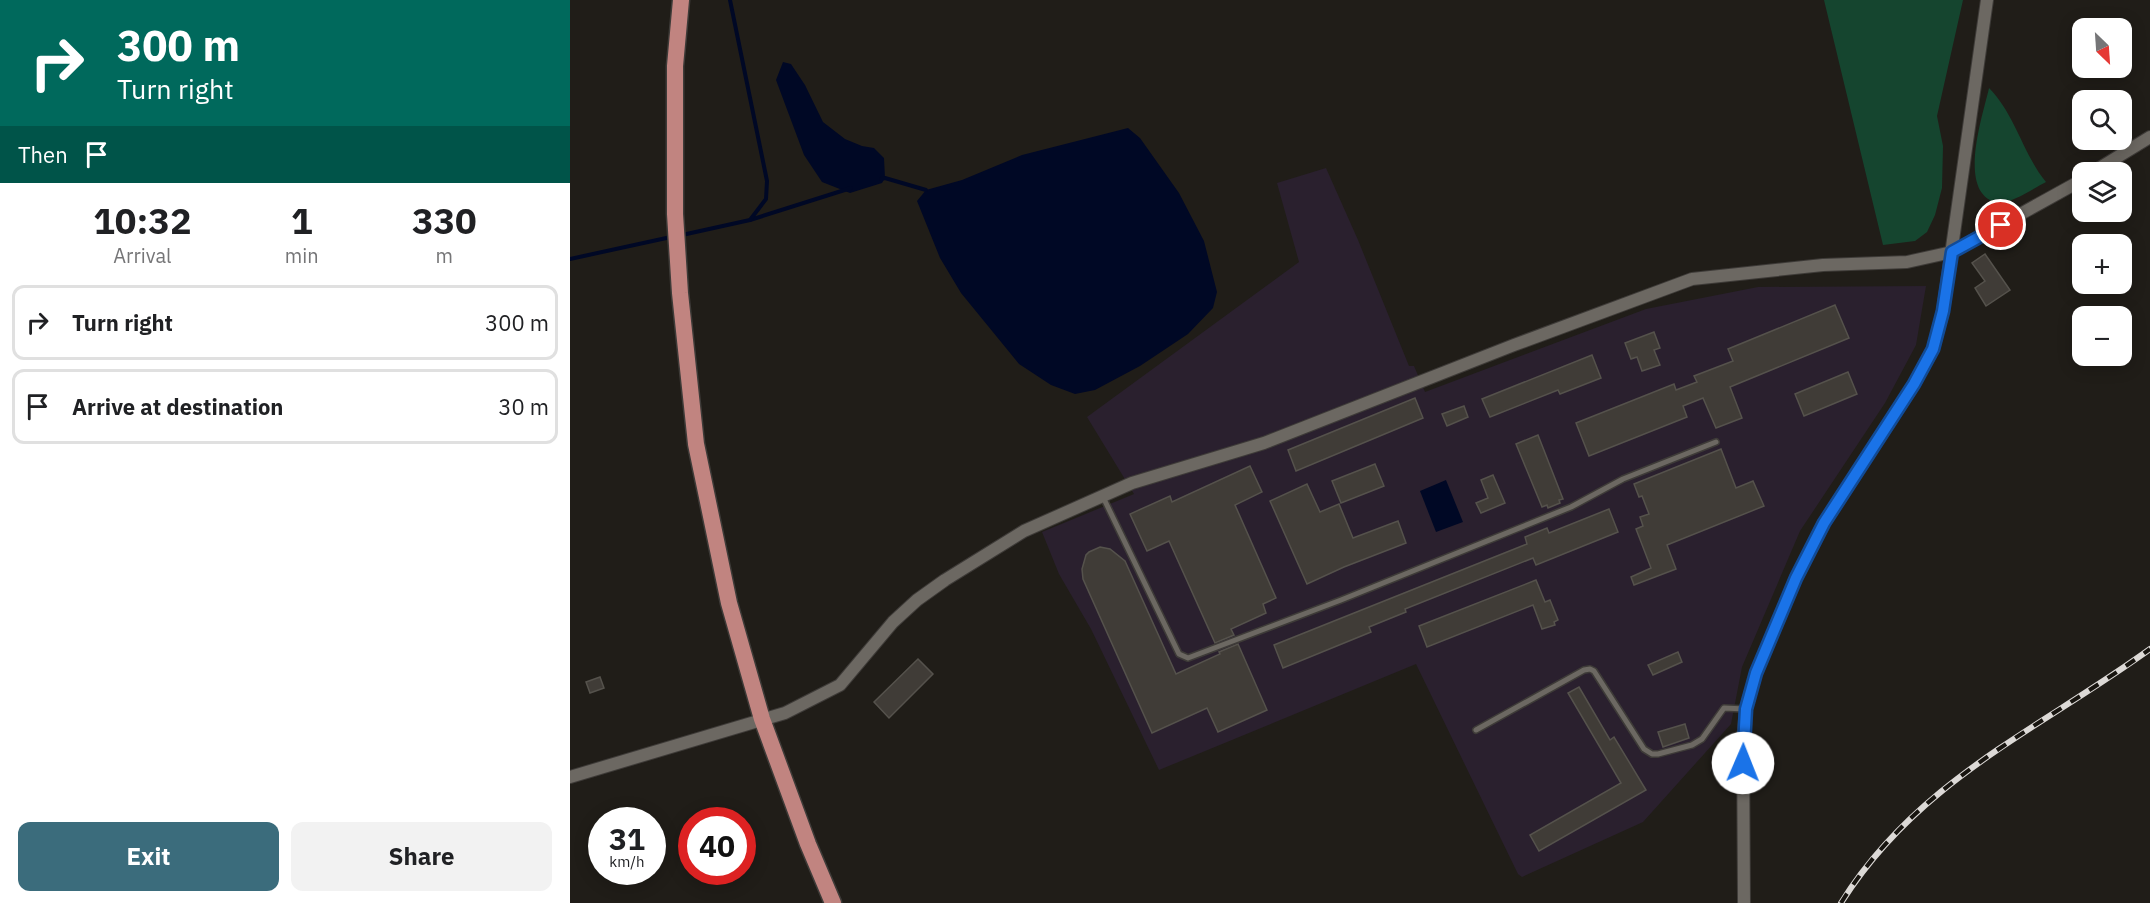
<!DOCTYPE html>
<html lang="en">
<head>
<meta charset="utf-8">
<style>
  body { margin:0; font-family:"IBM Plex Sans",sans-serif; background:#f2f2f2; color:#202124; height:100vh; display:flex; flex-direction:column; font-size:22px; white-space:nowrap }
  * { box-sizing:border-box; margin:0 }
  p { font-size:20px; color:#757577 }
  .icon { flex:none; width:33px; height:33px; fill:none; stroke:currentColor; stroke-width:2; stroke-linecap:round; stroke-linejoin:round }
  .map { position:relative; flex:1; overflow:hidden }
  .panel { display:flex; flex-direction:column; background:#fff; width:570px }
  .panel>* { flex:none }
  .top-card { background:#00695c; color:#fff; overflow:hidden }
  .needle { width:39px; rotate:155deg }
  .controls { position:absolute; left:1502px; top:18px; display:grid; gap:12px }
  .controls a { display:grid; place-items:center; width:60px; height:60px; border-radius:12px; background:#fff; box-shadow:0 3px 15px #0003; font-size:30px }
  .speed { position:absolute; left:18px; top:807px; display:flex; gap:12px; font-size:30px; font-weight:700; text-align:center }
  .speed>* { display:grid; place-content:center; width:78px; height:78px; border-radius:50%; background:#fff; box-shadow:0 3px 15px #0003; line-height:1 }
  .speed small { font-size:15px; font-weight:400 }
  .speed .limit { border:9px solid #d22; background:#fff; color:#111 }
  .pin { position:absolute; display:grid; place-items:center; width:51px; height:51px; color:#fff; margin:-26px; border:3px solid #fff; border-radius:50%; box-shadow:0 2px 6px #0007 }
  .me { position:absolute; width:66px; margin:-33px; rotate:1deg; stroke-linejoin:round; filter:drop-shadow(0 0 4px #0008) }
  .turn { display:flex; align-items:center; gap:21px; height:126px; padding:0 18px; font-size:27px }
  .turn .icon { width:78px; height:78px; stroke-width:2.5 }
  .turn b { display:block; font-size:42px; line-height:51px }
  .then { display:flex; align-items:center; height:57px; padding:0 18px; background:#0003; gap:12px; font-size:22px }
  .eta { display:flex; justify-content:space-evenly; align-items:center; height:102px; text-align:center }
  .eta b { font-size:36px; font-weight:700; line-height:42px }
  .button { display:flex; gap:12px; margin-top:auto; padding:12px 18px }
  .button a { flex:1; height:69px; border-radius:12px; background:#3b6c7c; color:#fff; font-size:24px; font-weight:700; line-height:69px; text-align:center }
  .button a+a { background:#f2f2f2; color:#202124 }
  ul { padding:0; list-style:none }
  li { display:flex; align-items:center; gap:18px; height:75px; margin:0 12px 9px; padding:0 6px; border:3px solid #e0e0e0; border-radius:12px }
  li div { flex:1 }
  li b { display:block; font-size:22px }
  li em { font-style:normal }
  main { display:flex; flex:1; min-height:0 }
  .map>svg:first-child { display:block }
  .industrial { fill:#2a202e }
  .green { fill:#15452f }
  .water { fill:#000825 }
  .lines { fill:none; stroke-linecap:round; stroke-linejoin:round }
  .stream { stroke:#000825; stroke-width:4 }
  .building { fill:#403c37; stroke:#55524c; stroke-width:1.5 }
  .service-casing { stroke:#3e3b38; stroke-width:8 }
  .tertiary-casing { stroke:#3e3b38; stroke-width:14 }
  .primary-casing { stroke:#3e3b38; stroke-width:19 }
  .service { stroke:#6c6862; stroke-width:5 }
  .tertiary { stroke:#6c6862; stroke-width:12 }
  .primary { stroke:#c18480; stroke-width:16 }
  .rail-casing { stroke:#dcd9d6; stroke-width:6 }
  .rail { stroke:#17140f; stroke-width:4; stroke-dasharray:11; stroke-linecap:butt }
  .route-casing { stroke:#114b97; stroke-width:15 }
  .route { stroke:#1a73e8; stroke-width:10 }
</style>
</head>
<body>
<main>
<section class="panel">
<div class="top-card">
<div class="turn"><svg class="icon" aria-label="right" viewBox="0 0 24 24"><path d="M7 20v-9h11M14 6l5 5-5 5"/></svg><div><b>300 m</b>Turn right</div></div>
<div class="then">Then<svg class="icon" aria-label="arrive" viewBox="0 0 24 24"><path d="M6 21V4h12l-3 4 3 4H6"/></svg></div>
</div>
<div class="eta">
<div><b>10:32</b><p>Arrival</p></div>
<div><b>1</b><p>min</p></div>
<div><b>330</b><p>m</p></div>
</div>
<ul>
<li><svg class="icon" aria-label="right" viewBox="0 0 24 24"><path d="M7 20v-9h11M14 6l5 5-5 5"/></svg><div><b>Turn right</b></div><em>300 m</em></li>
<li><svg class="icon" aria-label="arrive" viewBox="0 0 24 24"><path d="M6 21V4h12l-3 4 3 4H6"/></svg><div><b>Arrive at destination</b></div><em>30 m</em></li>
</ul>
<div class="button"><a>Exit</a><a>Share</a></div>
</section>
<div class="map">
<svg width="1580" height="903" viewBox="0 0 1580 903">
  <rect width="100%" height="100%" fill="#201d18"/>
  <polygon class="industrial" points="756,168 788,240 839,366 844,366 855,392 1076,309 1188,287 1356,286 1346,345 1315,403 1230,531 1172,667 1161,724 1073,822 952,877 948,874 846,664 589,770 521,629 489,574 472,532 564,494 517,417 729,262 707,183"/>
  <g class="green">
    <polygon points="1254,0 1393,0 1367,116 1373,146 1372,188 1365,215 1357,232 1345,241 1313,245"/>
    <path d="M1419,88C1445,114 1453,154 1476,182C1466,187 1440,204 1429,203C1385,196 1413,115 1419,88Z"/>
  </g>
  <g class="water">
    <polygon points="213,62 221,64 235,85 253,122 275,139 292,146 304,148 314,158 315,178 312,183 280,193 252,182 234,155 206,80"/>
    <polygon points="558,128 570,138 609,193 634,241 647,292 643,308 618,334 570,366 525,390 505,394 481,385 449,364 391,293 370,258 347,201 356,190 392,180 452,155"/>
    <polygon points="876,480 893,522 866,532 850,491"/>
  </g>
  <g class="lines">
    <g class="stream">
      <polyline points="311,179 315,178 356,190"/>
      <polyline points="180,220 281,188"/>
      <polyline points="112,235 180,220 196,199 197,181 160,0"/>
      <polyline points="0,259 101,237"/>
    </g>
  </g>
  <g class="building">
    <polygon points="1415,254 1440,290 1416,306 1405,288 1415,281 1402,263"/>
    <polygon points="1265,305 1279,338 1160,387 1172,418 1146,428 1133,398 1113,406 1117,417 1019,456 1006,423 1104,384 1106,390 1127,382 1124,376 1163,361 1158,349"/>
    <polygon points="1084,332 1090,348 1084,350 1090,365 1072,371 1067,357 1061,359 1055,343"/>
    <polygon points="1022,355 1031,378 990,394 988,390 920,417 912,399"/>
    <polygon points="1278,372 1287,394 1234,416 1225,394"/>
    <polygon points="845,398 853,418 726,471 718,450"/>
    <polygon points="894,406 898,417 877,426 872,414"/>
    <polygon points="968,435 993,499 989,500 990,503 978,508 977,505 972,507 946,444"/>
    <polygon points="1151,449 1166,488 1183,481 1194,506 1097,545 1106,569 1064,585 1061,577 1081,568 1066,529 1073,526 1070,517 1079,514 1072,496 1069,497 1064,484"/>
    <polygon points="805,464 814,486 771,503 762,481"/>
    <polygon points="680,466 692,492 665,505 706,598 693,604 696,613 661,629 664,635 645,643 599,541 577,551 560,514 600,496 602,502"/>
    <polygon points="923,475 935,503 911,513 906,503 918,498 911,480"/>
    <polygon points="737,484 750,512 769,504 783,538 828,521 836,543 774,567 737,584 700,501"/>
    <polygon points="1039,509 1048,532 966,565 963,558 835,609 836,612 799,627 801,632 713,668 704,645 957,544 955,537 977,528 979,533"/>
    <polygon points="530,547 540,549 555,561 606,674 650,654 649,652 668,644 697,710 648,732 637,708 582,733 513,579 512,569 516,555 519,552"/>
    <polygon points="966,580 975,602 980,600 988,620 984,622 985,625 972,629 963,605 857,647 849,626"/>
    <polygon points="1108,652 1112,662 1083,675 1078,665"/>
    <polygon points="348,659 363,674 319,718 304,702"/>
    <polygon points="30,677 34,688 20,693 16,682"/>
    <polygon points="1009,687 1040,740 1044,737 1076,790 969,851 960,835 1051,783 998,693"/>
    <polygon points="1115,724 1119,738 1093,747 1088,732"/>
  </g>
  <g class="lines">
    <g class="service-casing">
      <g id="service">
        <polyline points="533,497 609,654 618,658 771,600 1001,507 1053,479 1146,442"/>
        <polyline points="906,730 1014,670 1020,669 1024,671 1074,749 1082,754 1088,754 1122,745 1132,739 1154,708 1175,709"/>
      </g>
    </g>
    <g class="tertiary-casing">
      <g id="tertiary">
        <polyline points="1523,172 1580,137"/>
        <polyline points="0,777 215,713 270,685 323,622 347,600 375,580 454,531 562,483 694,443 944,345 1122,279 1253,265 1337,262 1382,252 1512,180"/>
        <polyline points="1174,903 1173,740 1176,709 1186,673 1226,578 1254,523 1344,384 1363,349 1373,311 1417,0"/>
      </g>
    </g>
    <g class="primary-casing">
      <polyline id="primary" points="111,0 105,66 105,214 110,293 126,444 159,603 192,719 238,844 263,903"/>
    </g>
    <use href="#service" class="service"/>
    <use href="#tertiary" class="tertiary"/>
    <use href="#primary" class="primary"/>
    <g class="rail-casing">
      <path id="rail" d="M1271,903C1347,781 1468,730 1580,649"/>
    </g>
    <use href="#rail" class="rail"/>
  </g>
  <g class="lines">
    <g class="route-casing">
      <polyline id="route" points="1173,763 1176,709 1186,673 1226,578 1254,523 1344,384 1363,349 1373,311 1382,252 1431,225"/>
    </g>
    <use href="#route" class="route"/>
  </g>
</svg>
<div class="controls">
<a><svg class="needle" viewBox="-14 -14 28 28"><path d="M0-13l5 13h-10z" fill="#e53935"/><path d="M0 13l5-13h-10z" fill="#757577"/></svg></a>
<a><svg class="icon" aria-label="search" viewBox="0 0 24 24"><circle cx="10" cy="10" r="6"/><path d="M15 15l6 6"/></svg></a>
<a><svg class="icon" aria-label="layers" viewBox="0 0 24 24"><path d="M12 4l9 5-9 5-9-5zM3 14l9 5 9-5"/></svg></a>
<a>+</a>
<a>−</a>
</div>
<div class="speed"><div>31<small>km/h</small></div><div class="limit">40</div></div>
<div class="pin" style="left:1431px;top:225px;background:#d93025"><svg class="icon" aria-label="arrive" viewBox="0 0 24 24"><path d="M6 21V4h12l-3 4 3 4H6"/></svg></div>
<svg class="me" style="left:1173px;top:763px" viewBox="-20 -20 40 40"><circle r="19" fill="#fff"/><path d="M0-13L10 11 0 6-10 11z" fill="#1a73e8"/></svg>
</div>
</main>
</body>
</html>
